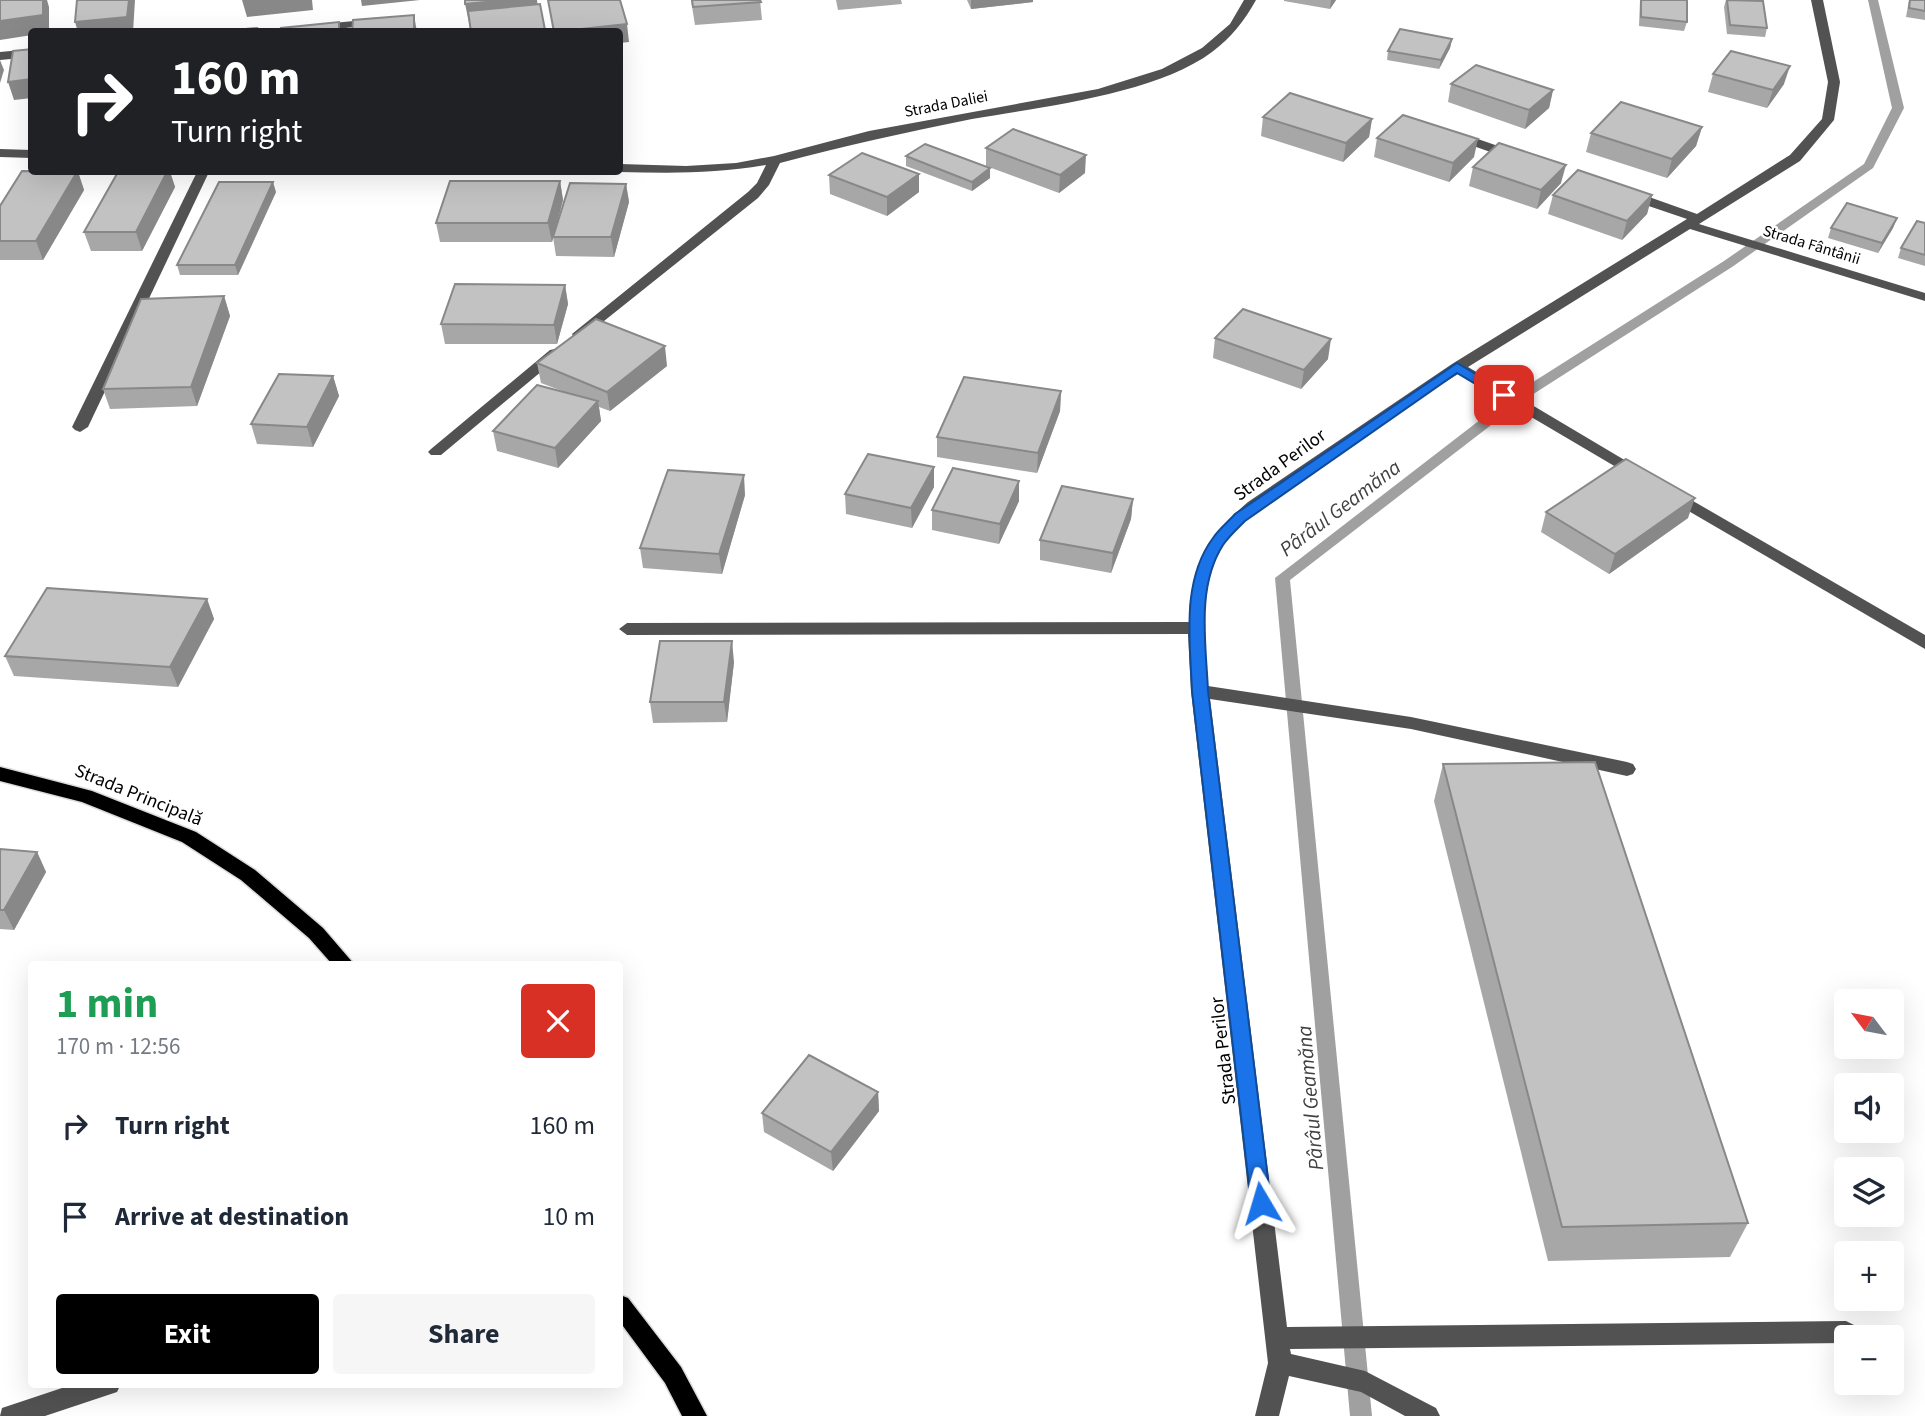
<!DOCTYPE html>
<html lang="en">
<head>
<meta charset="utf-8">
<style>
  body { margin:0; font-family:"Source Sans 3",sans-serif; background:#f6f6f7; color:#1f2937; height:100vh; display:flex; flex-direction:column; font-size:26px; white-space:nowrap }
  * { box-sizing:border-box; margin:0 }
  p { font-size:23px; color:#747a83 }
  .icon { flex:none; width:38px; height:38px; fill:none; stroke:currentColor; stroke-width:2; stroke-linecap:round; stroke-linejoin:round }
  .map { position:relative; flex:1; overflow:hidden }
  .side { position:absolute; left:28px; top:961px; width:595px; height:427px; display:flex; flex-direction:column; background:#fff; border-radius:7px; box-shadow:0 7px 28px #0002 }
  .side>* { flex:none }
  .hud { position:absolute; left:28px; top:28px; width:595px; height:147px; border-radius:7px; box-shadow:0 7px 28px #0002; background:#202124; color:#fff; overflow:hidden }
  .needle { width:46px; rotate:302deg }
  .fabs { position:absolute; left:1834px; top:989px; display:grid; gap:14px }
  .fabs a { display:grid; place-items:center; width:70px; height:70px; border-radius:7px; background:#fff; box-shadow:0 7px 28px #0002; font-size:35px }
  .pin { position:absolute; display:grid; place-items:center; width:60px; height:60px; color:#fff; margin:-30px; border-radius:14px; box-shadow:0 4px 10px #0006 }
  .me { position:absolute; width:77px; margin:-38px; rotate:353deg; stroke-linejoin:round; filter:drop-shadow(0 0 5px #0008) }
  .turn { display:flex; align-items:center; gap:24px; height:147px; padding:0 28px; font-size:32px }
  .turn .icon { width:91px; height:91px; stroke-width:2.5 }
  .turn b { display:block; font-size:49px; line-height:60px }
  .round { display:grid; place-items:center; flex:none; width:74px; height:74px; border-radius:7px; background:#f6f6f7 }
  .head { display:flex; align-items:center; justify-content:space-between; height:119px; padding:0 28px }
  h1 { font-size:42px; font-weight:700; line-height:52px; color:#1e9e55 }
  .button { display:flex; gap:14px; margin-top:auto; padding:14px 28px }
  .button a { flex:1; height:80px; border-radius:7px; background:#000; color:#fff; font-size:28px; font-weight:700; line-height:80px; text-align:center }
  .button a+a { background:#f6f6f7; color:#1f2937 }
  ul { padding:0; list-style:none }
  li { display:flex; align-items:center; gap:21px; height:91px; padding:0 28px }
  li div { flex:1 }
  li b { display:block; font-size:26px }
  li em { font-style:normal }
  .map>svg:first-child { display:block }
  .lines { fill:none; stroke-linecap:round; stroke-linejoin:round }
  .stream { fill:#a0a0a0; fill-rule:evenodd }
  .major-casing { stroke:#dbdbdb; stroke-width:3 }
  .minor { fill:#525252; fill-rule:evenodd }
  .major { fill:#000; fill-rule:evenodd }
  .wall { fill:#a7a7a7 }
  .shaded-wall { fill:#888 }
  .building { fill:#c2c2c2; stroke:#888; stroke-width:2 }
  .route { fill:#1a73e8; stroke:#114b97; stroke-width:2 }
  .labels { text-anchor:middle; stroke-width:5; stroke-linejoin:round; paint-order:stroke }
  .far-street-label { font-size:16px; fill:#000; stroke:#fff }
  .street-label { font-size:19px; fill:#000; stroke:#fff }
  .water-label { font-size:21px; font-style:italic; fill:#414141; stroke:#fff }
</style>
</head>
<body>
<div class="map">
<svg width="1925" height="1416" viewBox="0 0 1925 1416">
  <rect width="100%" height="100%" fill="#fff"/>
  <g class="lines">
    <polygon class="stream" points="1868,0 1878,0 1904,108 1873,168 1732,267 1521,402 1290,580 1372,1416 1350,1416 1275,578 1511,396 1724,261 1864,164 1892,108"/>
    <g class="major-casing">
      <g id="major">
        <polygon points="0,767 92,791 196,832 255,870 323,928 354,964 332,964 309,938 241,880 182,842 82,802 0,781"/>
        <polygon points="620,1295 628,1298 681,1367 707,1416 682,1416 665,1383 620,1322"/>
      </g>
    </g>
    <g class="minor">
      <path d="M1244,0H1256C1244,21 1232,37 1212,52C1156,94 1041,107 972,119C907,132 844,146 780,163L769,185L758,198L584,337H574L572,334L748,192L757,183L766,165C717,174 669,173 620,172V164L686,166L736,163L774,156L869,131L1098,89L1162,69L1202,48L1230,24Z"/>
      <path d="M1811,0H1823L1840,82L1834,120L1800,161L1699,224L1925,293V301L1690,229L1468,367L1643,471L1646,474L1643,477H1633L1458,374C1411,403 1365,435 1320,467C1284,492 1235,516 1216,559C1199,598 1206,644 1208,686L1411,717L1627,762L1633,764L1636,769L1633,774L1627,776L1411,729L1210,699L1287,1327L1846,1321L1854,1325L1857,1332L1855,1337H1846V1343L1290,1349L1291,1354L1365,1371L1436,1408L1440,1416H1405L1361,1392L1289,1376L1279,1416H1255L1268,1363L1191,691L1188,634L627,635L619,629L627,623L1189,622C1189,571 1209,535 1248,502L1452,364L1687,219L1625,198V192H1635L1697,214L1790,155L1822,119L1828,82Z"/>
      <polygon points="376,19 380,20 380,24 311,32 263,32 268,29"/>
      <polygon points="32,49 32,57 0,60 0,52"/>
      <polygon points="1455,131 1518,153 1520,156 1514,160 1510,159 1451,138 1451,132"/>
      <polygon points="0,149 32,150 32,158 0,157"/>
      <polygon points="197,172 209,172 88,427 80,432 75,430 72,427"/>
      <polygon points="555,349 560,350 562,353 560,356 441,455 431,455 428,452 431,449 550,350"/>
      <polygon points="1674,490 1925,635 1925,649 1668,499 1666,495 1668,491"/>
      <polygon points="74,1384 121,1384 117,1392 45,1416 0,1416 2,1408"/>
    </g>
    <use href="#major" class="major"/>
  </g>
  <g class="wall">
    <polygon points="691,0 760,0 762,20 695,25"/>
    <polygon points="836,0 901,0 902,4 838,10"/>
    <polygon points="967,0 1033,0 1033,2 971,9"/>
    <polygon points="1284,0 1336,0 1330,9 1284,1"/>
    <polygon points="1640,0 1687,0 1687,22 1684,31 1639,26"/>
    <polygon points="1726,0 1752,0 1767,28 1765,37 1727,34 1724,7"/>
    <polygon points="1909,0 1925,0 1925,20 1906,17"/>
    <polygon points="1452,39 1450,48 1439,69 1387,60 1388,51"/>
    <polygon points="1713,74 1784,84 1767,108 1708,92"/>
    <polygon points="1451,84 1553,90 1549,108 1525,129 1448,102"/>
    <polygon points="1263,117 1372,119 1369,137 1343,162 1261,136"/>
    <polygon points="1702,127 1696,146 1667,178 1586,152 1591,133"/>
    <polygon points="1377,138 1474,157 1449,182 1374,157"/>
    <polygon points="986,148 1085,173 1059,193 986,166"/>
    <polygon points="906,156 990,168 990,178 972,191 906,166"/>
    <polygon points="1473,167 1561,183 1537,209 1469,186"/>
    <polygon points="78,172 84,190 43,260 0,260 0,206"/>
    <polygon points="118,172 170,172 175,187 142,251 91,251 84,232"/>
    <polygon points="919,174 919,192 887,216 830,194 829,175"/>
    <polygon points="560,181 563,200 552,242 440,242 436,223"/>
    <polygon points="626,184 629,202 614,257 556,256 553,237"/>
    <polygon points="276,192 238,275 180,275 177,265"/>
    <polygon points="1553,195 1652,195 1647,214 1622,240 1548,214"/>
    <polygon points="1897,218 1893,228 1878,253 1828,238 1831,228"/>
    <polygon points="1925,223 1925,266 1898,258 1901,248"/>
    <polygon points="565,285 568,304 557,344 445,344 441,324"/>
    <polygon points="224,296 230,316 197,406 110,409 103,389"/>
    <polygon points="1215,338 1328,359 1301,389 1213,358"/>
    <polygon points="537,363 667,366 610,411 599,407 601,421 558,468 497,451 493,431 562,391 541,383"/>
    <polygon points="333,376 339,396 313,447 257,444 251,424"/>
    <polygon points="1061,391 1060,411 1037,473 937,457 937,437"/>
    <polygon points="934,467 934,487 912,528 846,514 845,494"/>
    <polygon points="1019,481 1019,501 999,544 932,530 932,510"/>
    <polygon points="745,495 722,574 643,568 640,548"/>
    <polygon points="1133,499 1131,519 1111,573 1040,560 1040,540"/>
    <polygon points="1546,512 1688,518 1609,574 1541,532"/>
    <polygon points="207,599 214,619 178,687 14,676 5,656"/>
    <polygon points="734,662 727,722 653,723 650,702"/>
    <polygon points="1443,764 1748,1223 1730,1257 1548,1261 1434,801"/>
    <polygon points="0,849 37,852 46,872 14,930 0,929"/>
    <polygon points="878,1092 879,1111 833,1171 764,1132 762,1113"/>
  </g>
  <g class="shaded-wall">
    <polygon points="43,0 47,0 49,7 49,32 32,32 32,35 0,40 0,21"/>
    <polygon points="129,0 135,0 133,32 78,32 75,22"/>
    <polygon points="242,0 312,0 313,10 247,17"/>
    <polygon points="361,0 420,0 362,6"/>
    <polygon points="506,0 537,0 539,15 469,22 465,4"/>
    <polygon points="971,0 1033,0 1033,2 971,9"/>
    <polygon points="1331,0 1336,0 1330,9"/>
    <polygon points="414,15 417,32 414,32"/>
    <polygon points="627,24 629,42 620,43 620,32 557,32"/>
    <polygon points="1452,39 1450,48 1439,69 1441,60"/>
    <polygon points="0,60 4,70 0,83"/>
    <polygon points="1790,66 1784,84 1767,108 1773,90"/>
    <polygon points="32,79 32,98 14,100 8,82"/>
    <polygon points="1553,90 1549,108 1525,129 1529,110"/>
    <polygon points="1372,119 1369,137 1343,162 1346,143"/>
    <polygon points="1702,127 1696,146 1667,178 1672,159"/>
    <polygon points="1478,139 1474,157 1449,182 1453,163"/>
    <polygon points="1086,155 1085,173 1059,193 1060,175"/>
    <polygon points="1566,165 1561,183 1537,209 1541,190"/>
    <polygon points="990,168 990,178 972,191 972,182"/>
    <polygon points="78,172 84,190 43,260 36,241"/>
    <polygon points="167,172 170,172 175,187 142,251 136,232"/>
    <polygon points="919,174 919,192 887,216 887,197"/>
    <polygon points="560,181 563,200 552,242 548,223"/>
    <polygon points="273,182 276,192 238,275 235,265"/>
    <polygon points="626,184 629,202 614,257 611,237"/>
    <polygon points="1652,195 1647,214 1622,240 1627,221"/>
    <polygon points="1897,218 1893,228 1878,253 1882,243"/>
    <polygon points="565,285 568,304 557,344 554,325"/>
    <polygon points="224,296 230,316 197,406 191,387"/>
    <polygon points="1331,339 1328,359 1301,389 1304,370"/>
    <polygon points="665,346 667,366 610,411 607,392"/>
    <polygon points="333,376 339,396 313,447 307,427"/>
    <polygon points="1061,391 1060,411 1037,473 1038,453"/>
    <polygon points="598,401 601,421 558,468 555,448"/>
    <polygon points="934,467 934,487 912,528 911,508"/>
    <polygon points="744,475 745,495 722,574 719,554"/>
    <polygon points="1019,481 1019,501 999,544 1000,524"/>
    <polygon points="1695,498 1688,518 1609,574 1615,554"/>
    <polygon points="1133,499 1131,519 1111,573 1113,553"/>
    <polygon points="207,599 214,619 178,687 170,667"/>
    <polygon points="732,641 734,662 727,722 724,702"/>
    <polygon points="37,852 46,872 14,930 4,910"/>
    <polygon points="878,1092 879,1111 833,1171 831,1152"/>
  </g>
  <g class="building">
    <polygon points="0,0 43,0 43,15 0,21"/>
    <polygon points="77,0 129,0 127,17 75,22"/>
    <polygon points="465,0 506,0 465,4"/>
    <polygon points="548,0 620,0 627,24 554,32"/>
    <polygon points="692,0 760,0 761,2 693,7"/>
    <polygon points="1641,0 1687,0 1687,22 1641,17"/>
    <polygon points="1727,0 1763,1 1767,28 1730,25"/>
    <polygon points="1910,0 1925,0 1925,11 1909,8"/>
    <polygon points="540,4 545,30 529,32 471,32 468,11"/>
    <polygon points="414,15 414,32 352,32 353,20"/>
    <polygon points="339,22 339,32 281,32 281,28"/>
    <polygon points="257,28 256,32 213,32"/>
    <polygon points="1400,29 1452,39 1441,60 1388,51"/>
    <polygon points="32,49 32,79 8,82 13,51"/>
    <polygon points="1731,51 1790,66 1773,90 1713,74"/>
    <polygon points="1476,65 1553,90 1529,110 1451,84"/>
    <polygon points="1290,93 1372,119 1346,143 1263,117"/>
    <polygon points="1621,102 1702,127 1672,159 1591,133"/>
    <polygon points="1403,115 1478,139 1453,163 1377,138"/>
    <polygon points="1013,129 1086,155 1060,175 986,148"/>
    <polygon points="1499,143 1566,165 1541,190 1473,167"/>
    <polygon points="925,144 990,168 972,182 906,156"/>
    <polygon points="862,153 919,174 887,197 829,175"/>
    <polygon points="1578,170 1652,195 1627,221 1553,195"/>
    <polygon points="22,171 77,172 36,241 0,241 0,206"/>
    <polygon points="118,172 167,172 136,232 84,232"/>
    <polygon points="450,181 560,181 548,223 436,223"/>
    <polygon points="219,182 273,182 235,265 177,265"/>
    <polygon points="570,183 626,184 611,237 553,237"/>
    <polygon points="1847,203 1897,218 1882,243 1831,228"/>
    <polygon points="1917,221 1925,223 1925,255 1901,248"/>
    <polygon points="455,284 565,285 554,325 441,324"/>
    <polygon points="224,296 191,387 103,389 141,299"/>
    <polygon points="1243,309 1331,339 1304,370 1215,338"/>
    <polygon points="596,319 665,346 607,392 537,363"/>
    <polygon points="279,374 333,376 307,427 251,424"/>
    <polygon points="964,377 1061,391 1038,453 937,437"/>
    <polygon points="537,385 598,401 555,448 493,431"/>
    <polygon points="868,454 934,467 911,508 845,494"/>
    <polygon points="1626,459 1695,498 1615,554 1546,512"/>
    <polygon points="953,468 1019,481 1000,524 932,510"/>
    <polygon points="668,470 744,475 719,554 640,548"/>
    <polygon points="1062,486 1133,499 1113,553 1040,540"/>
    <polygon points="47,588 207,599 170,667 5,656"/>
    <polygon points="660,641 732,641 724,702 650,702"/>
    <polygon points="1595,762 1748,1223 1562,1227 1443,764"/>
    <polygon points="0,849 37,852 4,910 0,910"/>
    <polygon points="809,1055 878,1092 831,1152 762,1113"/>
  </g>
  <path class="route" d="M1457,363L1511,395L1504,399L1499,398L1457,373L1245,521C1238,528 1229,536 1223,545C1196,587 1206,644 1208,691L1271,1203L1268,1209L1261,1212L1254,1209L1251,1203L1192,691C1190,641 1181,581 1213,538C1219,529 1228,522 1235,514Z"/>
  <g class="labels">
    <g class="far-street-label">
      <text transform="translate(946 103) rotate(-11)" y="6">Strada Daliei</text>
      <text transform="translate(1812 244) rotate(17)" y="6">Strada Fântânii</text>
    </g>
    <g class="street-label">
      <text transform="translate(1279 464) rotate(-36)" y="7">Strada Perilor</text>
      <text transform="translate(139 794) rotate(22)" y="7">Strada Principală</text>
      <text transform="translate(1222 1051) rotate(-97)" y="7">Strada Perilor</text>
    </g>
    <g class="water-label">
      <text transform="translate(1340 508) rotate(-37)" y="7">Pârâul Geamăna</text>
      <text transform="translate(1310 1098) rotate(-95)" y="7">Pârâul Geamăna</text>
    </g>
  </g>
</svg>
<div class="fabs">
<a><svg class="needle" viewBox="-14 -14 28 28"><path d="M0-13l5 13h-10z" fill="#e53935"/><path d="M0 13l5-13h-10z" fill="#747a83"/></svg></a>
<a><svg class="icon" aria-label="sound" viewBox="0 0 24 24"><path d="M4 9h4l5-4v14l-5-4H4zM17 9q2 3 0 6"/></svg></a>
<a><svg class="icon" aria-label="layers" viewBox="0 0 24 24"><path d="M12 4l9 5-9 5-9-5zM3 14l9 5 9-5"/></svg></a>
<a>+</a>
<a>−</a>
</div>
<div class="pin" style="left:1504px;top:395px;background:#d93025"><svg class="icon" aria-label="arrive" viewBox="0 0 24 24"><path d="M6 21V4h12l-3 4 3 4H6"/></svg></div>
<svg class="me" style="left:1261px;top:1203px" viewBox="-20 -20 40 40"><path d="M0-17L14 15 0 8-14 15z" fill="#1a73e8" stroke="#fff" stroke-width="4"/></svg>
<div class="hud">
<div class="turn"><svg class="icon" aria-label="right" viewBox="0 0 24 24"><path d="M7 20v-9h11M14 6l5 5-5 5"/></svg><div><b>160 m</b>Turn right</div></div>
</div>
<section class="side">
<div class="head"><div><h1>1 min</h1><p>170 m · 12:56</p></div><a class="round" style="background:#d93025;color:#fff"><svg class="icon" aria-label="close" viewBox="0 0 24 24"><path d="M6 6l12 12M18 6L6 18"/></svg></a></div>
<ul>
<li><svg class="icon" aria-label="right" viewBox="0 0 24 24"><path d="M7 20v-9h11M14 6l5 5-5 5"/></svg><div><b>Turn right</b></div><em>160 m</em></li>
<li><svg class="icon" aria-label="arrive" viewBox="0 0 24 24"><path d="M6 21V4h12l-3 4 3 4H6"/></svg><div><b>Arrive at destination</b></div><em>10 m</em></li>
</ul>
<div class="button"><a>Exit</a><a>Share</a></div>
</section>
</div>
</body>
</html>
